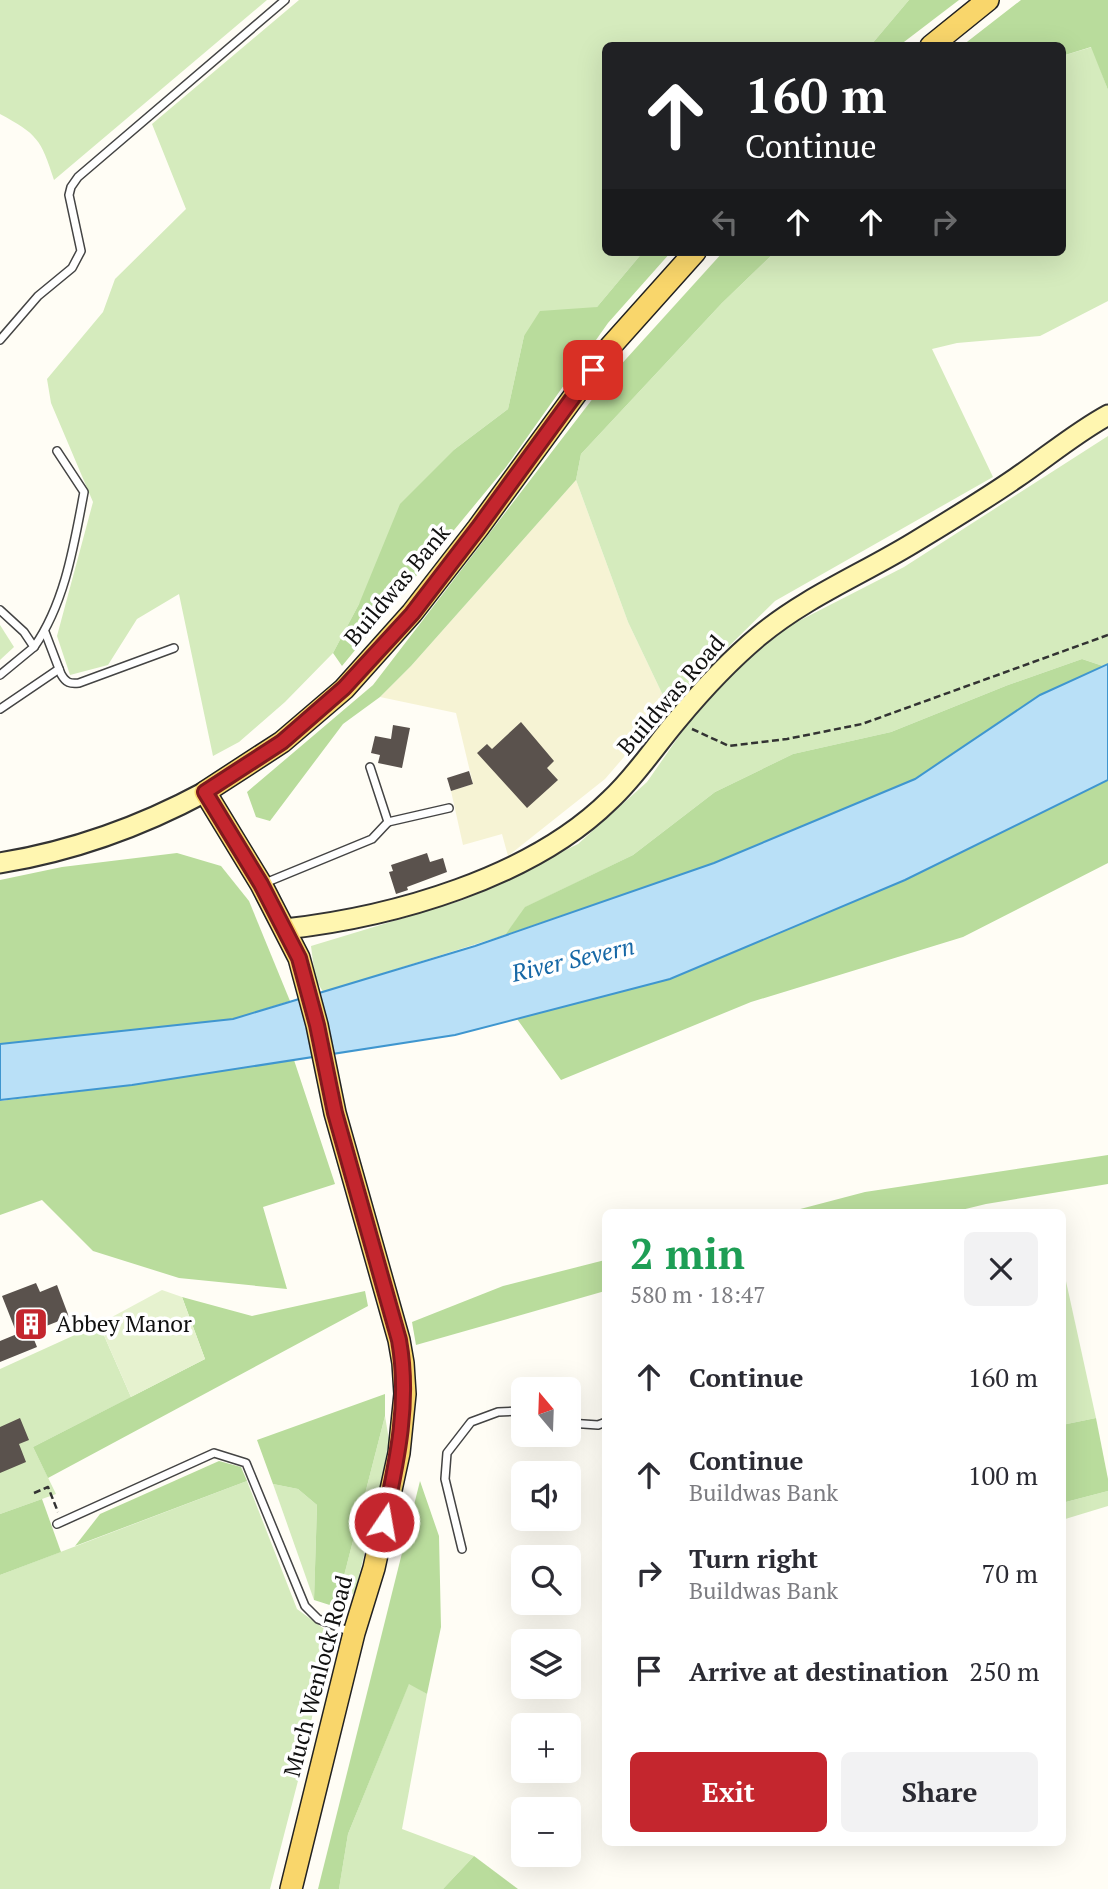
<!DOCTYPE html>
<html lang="en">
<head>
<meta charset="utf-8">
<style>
  body { margin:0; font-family:"PT Serif",serif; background:#f2f2f3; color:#2b2b33; height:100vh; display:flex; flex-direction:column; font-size:26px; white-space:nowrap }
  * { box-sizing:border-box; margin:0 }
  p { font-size:23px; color:#7c7c81 }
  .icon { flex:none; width:38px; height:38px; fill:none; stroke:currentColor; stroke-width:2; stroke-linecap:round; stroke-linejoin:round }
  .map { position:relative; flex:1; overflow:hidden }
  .panel { position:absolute; left:602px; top:1209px; width:464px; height:637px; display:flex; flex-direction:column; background:#fff; border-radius:10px; box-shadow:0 7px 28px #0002 }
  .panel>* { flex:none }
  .top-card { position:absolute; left:602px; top:42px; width:464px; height:214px; border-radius:10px; box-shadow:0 7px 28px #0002; background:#202124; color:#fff; overflow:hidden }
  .needle { width:46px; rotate:341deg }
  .buttons { position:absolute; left:511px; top:1377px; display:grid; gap:14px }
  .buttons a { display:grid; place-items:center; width:70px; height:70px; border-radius:10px; background:#fff; box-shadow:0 7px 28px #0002; font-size:35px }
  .pin { position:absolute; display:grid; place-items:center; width:60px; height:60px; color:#fff; margin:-30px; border-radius:14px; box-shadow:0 4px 10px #0006 }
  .me { position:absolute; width:77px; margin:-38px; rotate:12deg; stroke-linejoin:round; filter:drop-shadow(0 0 5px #0008) }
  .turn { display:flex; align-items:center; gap:24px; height:147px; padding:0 28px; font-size:32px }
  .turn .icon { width:91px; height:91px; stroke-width:2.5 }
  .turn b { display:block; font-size:49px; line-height:60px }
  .lanes { display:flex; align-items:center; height:66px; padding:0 28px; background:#0003; justify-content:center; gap:35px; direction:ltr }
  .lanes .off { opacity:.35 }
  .round { display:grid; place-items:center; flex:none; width:74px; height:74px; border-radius:10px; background:#f2f2f3 }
  .overview { display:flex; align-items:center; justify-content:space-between; height:119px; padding:0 28px }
  h1 { font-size:42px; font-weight:700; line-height:52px; color:#1e9e55 }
  .action { display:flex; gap:14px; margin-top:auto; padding:14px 28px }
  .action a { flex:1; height:80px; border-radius:10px; background:#c4262e; color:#fff; font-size:28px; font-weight:700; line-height:80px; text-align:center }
  .action a+a { background:#f2f2f3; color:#2b2b33 }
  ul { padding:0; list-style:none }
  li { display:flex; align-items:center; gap:21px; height:98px; padding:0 28px }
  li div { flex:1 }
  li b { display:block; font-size:26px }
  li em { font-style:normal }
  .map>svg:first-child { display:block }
  .farmland { fill:#f6f3d4 }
  .green { fill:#d5ebbd }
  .forest { fill:#b9dc9c }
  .pitch { fill:#e6f2cf }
  .water { fill:#b9e0f7; stroke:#3f96cf; stroke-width:2 }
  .building { fill:#5a524d }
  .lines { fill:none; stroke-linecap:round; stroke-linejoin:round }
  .lane-casing { stroke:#444; stroke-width:10 }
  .secondary-casing { stroke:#333; stroke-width:23 }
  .primary-casing { stroke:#222; stroke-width:24 }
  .path { stroke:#333; stroke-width:2.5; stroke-dasharray:7 3.5; stroke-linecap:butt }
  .lane { stroke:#fff; stroke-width:7 }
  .secondary { stroke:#fff6b0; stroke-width:19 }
  .primary { stroke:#f9d66b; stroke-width:21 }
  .route-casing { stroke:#7f191e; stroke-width:18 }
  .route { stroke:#c4262e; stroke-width:12 }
  .labels { text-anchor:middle; stroke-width:7; stroke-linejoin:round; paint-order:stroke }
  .street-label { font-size:23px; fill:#111; stroke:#fff }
  .poi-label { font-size:23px; fill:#111; stroke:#fff; text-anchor:start }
  .water-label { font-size:24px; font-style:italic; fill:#1768a6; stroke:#fff }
</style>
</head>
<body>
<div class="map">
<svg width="1108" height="1889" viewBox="0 0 1108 1889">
  <rect width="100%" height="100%" fill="#fffdf5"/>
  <polygon class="farmland" points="576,480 628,622 668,706 605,779 508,856 502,834 463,845 451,791 473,784 456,713 380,697 411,666"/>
  <g class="green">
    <path d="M0,0H267L54,180C41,139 37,134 0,114Z"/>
    <polygon points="299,0 909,0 871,45 606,46 606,252 643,252 597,307 524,336 508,409 455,449 359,604 333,653 285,702 239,742 213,756 179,594 137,619 108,665 70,675 57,636 93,502 51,403 47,379 103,312 115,279 186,209 152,124"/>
    <polygon points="1092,47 1108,90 1108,301 1040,336 957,343 932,349 993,477 775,601 668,706 628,622 576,480 581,454 722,303 775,252 1062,252 1062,56"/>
    <polygon points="1108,436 1108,664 1103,666 1082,659 1008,685 891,732 793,754 715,792 633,855 526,907 505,935 323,992 315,978 311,946 463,900 578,844 647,782 686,726 734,672 787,627 904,567"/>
    <polygon points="0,625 14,647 0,660"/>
    <polygon points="1062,1263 1096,1418 1062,1425"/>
    <polygon points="99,1324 131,1397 33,1447 56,1494 0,1514 0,1369"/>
    <polygon points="385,1416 389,1440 379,1494 355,1592 336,1607"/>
    <polygon points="247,1481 297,1609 327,1631 307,1746 270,1889 0,1889 0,1575"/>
    <polygon points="273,1484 298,1489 317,1505 314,1600"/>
    <polygon points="1108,1491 1108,1506 1062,1520 1062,1503"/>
    <polygon points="409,1683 427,1694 402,1829 474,1856 443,1889 339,1889 348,1834"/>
  </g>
  <g class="forest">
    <polygon points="909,0 959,0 900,45 871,45"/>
    <polygon points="1021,0 1108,0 1108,90 1091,47 1062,56 1062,46 963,45"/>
    <polygon points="643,252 671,252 608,323 506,467 342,666 333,653 359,604 400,504 455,449 508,409 524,336 540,311 597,307"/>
    <polygon points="723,252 775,252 722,303 581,454 576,480 411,666 380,697 343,724 270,821 256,817 247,792 373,685 607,380"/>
    <polygon points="1082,659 1103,666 1040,695 915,779 714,863 505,935 525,907 633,855 715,792 793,754 891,732 1008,685"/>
    <polygon points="1108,780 1108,863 963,937 751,1002 561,1080 517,1019 670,979 905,880"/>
    <polygon points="177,853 221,866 249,901 290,1001 233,1019 0,1044 0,880 62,867"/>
    <polygon points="294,1060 335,1184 263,1207 287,1289 179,1278 93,1251 42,1200 0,1215 0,1101 132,1085"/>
    <polygon points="1108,1155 1108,1184 986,1204 949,1213 785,1213 865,1192"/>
    <polygon points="605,1260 605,1291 416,1345 412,1322 503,1286"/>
    <polygon points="365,1291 368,1306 48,1478 33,1447 205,1359 182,1297 252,1316"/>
    <polygon points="385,1394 385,1416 336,1607 314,1600 317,1505 298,1489 273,1484 257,1440"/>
    <polygon points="1096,1418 1108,1479 1108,1491 1062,1503 1062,1425"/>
    <polygon points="219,1461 241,1467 247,1481 75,1546 100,1514"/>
    <polygon points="420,1481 439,1536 441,1627 427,1694 409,1684 348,1834 339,1889 318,1889"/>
    <polygon points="42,1499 61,1552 0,1575 0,1514"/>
    <polygon points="474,1856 518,1889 443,1889"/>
  </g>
  <polygon class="pitch" points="162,1290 182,1297 205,1359 131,1397 99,1324"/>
  <polygon class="water" points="1108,664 1108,780 905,880 670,979 455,1035 132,1085 0,1100 0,1044 233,1019 475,946 714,863 915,779 1040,695"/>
  <g class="building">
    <polygon points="521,722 554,761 547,768 558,780 527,808 477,753 487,744 492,749"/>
    <polygon points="393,725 410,728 402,768 378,763 380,755 371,753 375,736 391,739"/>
    <polygon points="469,771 473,784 451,791 447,778"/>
    <polygon points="427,853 430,862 443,858 447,872 407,887 408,890 396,894 389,872 393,871 391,865"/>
    <polygon points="36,1283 40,1292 57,1285 69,1317 31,1332 37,1347 0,1362 0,1341 17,1334 2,1296"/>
    <polygon points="20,1418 29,1440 19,1444 26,1462 0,1473 0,1427"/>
  </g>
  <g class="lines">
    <g class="lane-casing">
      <g id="lane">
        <polyline points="0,340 38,296 72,268 81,251 69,195 71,187 78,177 285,0"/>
        <polyline points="0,610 24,632 34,647 0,675"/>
        <path d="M45,632L61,674C66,683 70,684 79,683L174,648"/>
        <path d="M34,647C65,603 74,545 84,492L57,451"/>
        <polyline points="0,709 59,669"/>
        <polyline points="388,822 449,808"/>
        <polyline points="265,883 372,839 388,822 370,767"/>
        <polyline points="569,1423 598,1425 606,1422"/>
        <polyline points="57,1524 214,1453 246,1463 305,1606 318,1619 353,1633"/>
        <polyline points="462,1549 445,1479 447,1453 471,1422 498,1412 523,1411"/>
      </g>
    </g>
    <g class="secondary-casing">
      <g id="secondary">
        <path d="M0,863C73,851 140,827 205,792"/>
        <path d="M285,929C393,917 531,878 610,800C636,776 655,746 678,719C703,689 729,661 759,636C807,596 865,573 918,540C951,520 984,500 1016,478C1047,457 1075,433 1108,415"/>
      </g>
    </g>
    <g class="primary-casing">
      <g id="primary">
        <polyline points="931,46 988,0"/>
        <polyline points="291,1889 354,1633 374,1568 399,1453 405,1394 403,1363 399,1340 335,1113 317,1025 299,958 261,884 205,792 282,742 344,689 412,613 478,528 610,347 695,252"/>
      </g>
    </g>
    <g class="path">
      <polyline points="692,729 729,746 787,739 862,724 1108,635"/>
      <polyline points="34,1493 48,1487 58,1512"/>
    </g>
    <use href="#lane" class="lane"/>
    <use href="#secondary" class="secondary"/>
    <use href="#primary" class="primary"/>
  </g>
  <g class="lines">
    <g class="route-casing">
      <path id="route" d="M384,1522C397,1461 410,1402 399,1340L335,1113L317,1025L299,958L261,884L205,792L282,742L344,688L412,614L478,528L593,370"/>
    </g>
    <use href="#route" class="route"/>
  </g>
  <defs>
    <g id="building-square" transform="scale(1.75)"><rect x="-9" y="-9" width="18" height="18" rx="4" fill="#c4262e" stroke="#fff"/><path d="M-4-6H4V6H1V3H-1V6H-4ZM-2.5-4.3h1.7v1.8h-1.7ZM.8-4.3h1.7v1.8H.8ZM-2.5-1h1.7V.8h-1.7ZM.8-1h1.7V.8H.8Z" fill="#fff"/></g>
  </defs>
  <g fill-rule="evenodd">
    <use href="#building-square" x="31" y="1324"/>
  </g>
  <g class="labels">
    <g class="street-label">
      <text transform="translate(397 585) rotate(-50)" y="8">Buildwas Bank</text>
      <text transform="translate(671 695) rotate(-49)" y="8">Buildwas Road</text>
      <text transform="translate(318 1676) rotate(-75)" y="8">Much Wenlock Road</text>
    </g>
    <g class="poi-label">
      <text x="56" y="1332">Abbey Manor</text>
    </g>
    <g class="water-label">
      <text transform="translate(573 960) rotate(-13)" y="8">River Severn</text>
    </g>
  </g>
</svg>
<div class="buttons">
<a><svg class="needle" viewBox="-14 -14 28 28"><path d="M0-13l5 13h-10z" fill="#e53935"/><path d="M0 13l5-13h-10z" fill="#7c7c81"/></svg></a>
<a><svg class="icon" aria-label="sound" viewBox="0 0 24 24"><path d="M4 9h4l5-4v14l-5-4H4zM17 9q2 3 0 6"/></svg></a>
<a><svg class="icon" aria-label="search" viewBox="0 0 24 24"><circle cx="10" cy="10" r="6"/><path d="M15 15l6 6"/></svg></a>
<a><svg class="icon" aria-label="layers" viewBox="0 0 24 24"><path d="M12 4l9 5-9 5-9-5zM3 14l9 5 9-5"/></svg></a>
<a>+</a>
<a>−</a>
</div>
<div class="pin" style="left:593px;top:370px;background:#d93025"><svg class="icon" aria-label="arrive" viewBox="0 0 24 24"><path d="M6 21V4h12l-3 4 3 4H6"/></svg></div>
<svg class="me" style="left:384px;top:1522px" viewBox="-20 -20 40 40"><circle r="17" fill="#c4262e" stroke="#fff" stroke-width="3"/><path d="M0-11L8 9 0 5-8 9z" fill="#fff"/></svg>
<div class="top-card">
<div class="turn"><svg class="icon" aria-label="ahead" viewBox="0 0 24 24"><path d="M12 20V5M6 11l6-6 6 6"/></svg><div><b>160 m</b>Continue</div></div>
<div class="lanes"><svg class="icon off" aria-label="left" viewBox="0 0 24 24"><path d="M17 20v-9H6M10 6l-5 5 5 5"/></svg><svg class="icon" aria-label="ahead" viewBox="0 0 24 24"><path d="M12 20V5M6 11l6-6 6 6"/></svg><svg class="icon" aria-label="ahead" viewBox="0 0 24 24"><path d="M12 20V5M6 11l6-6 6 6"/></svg><svg class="icon off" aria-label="right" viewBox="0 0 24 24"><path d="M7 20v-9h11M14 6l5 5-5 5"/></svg></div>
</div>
<section class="panel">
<div class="overview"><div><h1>2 min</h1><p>580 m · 18:47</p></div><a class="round"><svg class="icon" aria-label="close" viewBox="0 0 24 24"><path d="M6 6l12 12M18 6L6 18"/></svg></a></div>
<ul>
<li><svg class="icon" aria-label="ahead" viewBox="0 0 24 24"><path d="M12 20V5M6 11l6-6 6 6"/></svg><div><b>Continue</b></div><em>160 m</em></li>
<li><svg class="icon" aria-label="ahead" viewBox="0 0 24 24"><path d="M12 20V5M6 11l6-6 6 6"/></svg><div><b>Continue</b><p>Buildwas Bank</p></div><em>100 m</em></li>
<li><svg class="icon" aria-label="right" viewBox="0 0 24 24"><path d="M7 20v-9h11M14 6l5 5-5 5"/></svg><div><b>Turn right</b><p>Buildwas Bank</p></div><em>70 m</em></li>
<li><svg class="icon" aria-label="arrive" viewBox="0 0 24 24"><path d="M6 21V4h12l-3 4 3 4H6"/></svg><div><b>Arrive at destination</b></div><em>250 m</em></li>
</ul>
<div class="action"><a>Exit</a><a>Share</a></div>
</section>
</div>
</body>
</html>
